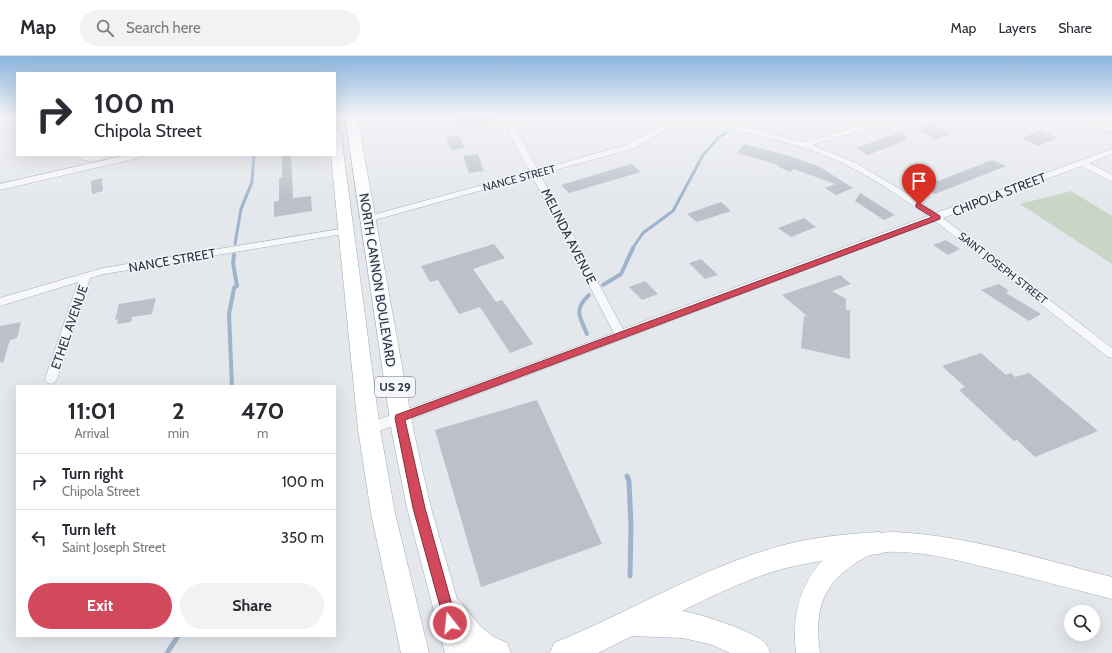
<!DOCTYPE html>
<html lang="en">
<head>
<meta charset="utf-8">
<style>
  body { margin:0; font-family:Cabin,sans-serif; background:#f2f2f3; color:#2b2b33; height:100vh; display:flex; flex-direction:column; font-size:15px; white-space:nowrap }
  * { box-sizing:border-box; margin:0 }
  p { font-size:13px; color:#7c7c81 }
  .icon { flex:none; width:22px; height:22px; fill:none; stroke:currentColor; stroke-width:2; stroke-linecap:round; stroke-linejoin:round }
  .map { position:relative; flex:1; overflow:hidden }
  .side { position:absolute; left:16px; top:329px; width:320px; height:252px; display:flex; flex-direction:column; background:#fff; border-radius:0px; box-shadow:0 4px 16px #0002 }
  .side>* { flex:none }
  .hud { position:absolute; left:16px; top:16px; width:320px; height:84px; border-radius:0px; box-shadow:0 4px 16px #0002; background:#fff; color:#2b2b33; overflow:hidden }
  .fabs { position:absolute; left:1064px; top:549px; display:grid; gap:8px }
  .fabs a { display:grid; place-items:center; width:36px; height:36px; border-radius:50%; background:#fff; box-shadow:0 4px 16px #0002; font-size:20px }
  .pin { position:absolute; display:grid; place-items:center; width:34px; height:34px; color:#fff; margin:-41px -17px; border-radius:50% 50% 50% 0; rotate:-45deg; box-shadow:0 0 4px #0007 }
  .pin .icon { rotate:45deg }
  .me { position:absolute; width:44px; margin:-22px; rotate:344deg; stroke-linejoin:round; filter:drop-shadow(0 0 3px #0008) }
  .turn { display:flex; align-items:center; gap:14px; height:84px; padding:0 12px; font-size:18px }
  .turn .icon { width:52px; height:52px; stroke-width:2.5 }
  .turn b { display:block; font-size:28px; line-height:34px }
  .eta { display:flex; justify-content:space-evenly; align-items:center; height:68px; text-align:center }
  .eta b { font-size:24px; font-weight:700; line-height:28px }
  .cta { display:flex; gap:8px; margin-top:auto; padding:8px 12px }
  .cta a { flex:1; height:46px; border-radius:24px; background:#d1495b; color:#fff; font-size:16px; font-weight:700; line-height:46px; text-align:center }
  .cta a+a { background:#f2f2f3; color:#2b2b33 }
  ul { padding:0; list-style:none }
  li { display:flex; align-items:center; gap:12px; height:56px; padding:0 12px; border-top:1px solid #e1e1e2 }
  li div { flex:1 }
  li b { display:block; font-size:15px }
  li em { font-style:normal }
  header { display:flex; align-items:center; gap:24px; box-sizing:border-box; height:56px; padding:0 20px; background:#fff; border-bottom:1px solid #e1e1e2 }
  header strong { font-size:19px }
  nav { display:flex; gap:22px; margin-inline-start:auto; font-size:14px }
  .search { width:280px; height:36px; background:#f2f2f3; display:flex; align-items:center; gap:10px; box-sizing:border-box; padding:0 14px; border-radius:22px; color:#7c7c81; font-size:15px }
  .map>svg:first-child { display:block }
  .green { fill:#c9d6c5 }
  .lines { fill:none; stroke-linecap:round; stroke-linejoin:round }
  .stream-far2 { stroke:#9fb4cc; stroke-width:3 }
  .stream-far1 { stroke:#9fb4cc; stroke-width:4 }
  .stream { stroke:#9fb4cc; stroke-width:5 }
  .building { fill:#bbc0ca }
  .street-casing { stroke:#a9aeb7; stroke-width:1 }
  .secondary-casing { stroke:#a9aeb7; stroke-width:1 }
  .primary-casing { stroke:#a3abb8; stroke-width:1 }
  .street { fill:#f7f8fa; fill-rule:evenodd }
  .secondary { fill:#fff; fill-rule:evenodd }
  .primary { fill:#fff; fill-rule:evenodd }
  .route { fill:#d1495b; stroke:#882f3b }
  .labels { text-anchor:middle; stroke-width:3; stroke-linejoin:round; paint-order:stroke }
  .far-street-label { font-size:11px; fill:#2b3445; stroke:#f4f6f9 }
  .shield { fill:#f4f6f9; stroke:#676e7b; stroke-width:1 }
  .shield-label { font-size:12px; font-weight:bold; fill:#2b3445 }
  .street-label { font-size:13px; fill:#2b3445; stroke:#f4f6f9 }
</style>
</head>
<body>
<header>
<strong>Map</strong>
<div class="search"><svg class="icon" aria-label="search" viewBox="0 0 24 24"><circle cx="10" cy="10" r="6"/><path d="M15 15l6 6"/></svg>Search here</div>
<nav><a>Map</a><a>Layers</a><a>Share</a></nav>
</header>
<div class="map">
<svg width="1112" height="597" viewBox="0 0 1112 597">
  <rect width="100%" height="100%" fill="#e4e7ec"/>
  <polygon class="green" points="1071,135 1112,160 1112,208 1020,148"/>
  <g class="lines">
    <g class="stream-far2">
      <polyline points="235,188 241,153 252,126 254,99"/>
      <polyline points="632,193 643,177 673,155 703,99 719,81 726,77"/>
    </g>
    <g class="stream-far1">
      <polyline points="603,229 621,218 633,192"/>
      <path d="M587,278C580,261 573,254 589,239"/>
      <polyline points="232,330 229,258 234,232 237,230 233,207 234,199"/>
    </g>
    <g class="stream">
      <polyline points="627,420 629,425 631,470 630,520"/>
      <polyline points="167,597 178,580"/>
    </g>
  </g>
  <g class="building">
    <polygon points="452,60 499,60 499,66 458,72"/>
    <polygon points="932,68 945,75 951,78 936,83 916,73"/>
    <polygon points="1041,74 1059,82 1038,90 1021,82"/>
    <polygon points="904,75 907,84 868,99 856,92"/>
    <polygon points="459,79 464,92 451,94 446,81"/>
    <polygon points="744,88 790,100 820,111 853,132 836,139 825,132 835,128 794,113 790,116 777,110 779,109 737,97"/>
    <polygon points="478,98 484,115 469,117 463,100"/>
    <polygon points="291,99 293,142 311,140 312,155 274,161 274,146 279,145 279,122 282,121 282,100"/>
    <polygon points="992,104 1006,110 935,138 905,121 917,117 928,123 932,122 938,125"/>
    <polygon points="631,108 641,116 569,137 561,129"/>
    <polygon points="102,122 103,135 92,138 91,125"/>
    <polygon points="860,137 895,159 884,164 855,145"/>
    <polygon points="721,146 731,155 697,166 687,158"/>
    <polygon points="804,162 816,171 791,181 778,172"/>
    <polygon points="946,184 960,193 948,199 933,189"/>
    <polygon points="494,188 505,202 473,213 496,246 502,244 533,288 510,297 480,251 459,258 438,224 430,226 421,210"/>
    <polygon points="701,203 718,219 705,223 689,207"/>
    <polygon points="840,219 851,228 832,235 846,243 846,254 850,254 850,303 801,292 804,260 808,261 782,239"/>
    <polygon points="645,225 658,238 642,244 629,231"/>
    <polygon points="999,228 1009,235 1006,237 1041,258 1029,265 981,234"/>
    <polygon points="156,242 152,258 132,261 131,266 117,268 118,263 115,264 119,248"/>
    <polygon points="21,266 17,282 10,284 3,307 0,306 0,270"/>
    <polygon points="981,297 1006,319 1011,317 1015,321 1029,317 1098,375 1035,401 1017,384 1014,385 959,334 965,331 942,310"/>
    <polygon points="537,344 602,488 481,531 435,374"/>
  </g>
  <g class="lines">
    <g class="street-casing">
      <g id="street">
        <path d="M501,60H509L538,114L626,89L682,60H696L804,86L894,60H905L904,62L812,89L856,107L913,141L936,157L1112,93V98L1089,107L1112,119V126L1081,110L943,162L1112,292V302L1108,301L935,165L374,377L369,378L364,377L362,373L364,369L614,277L532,120L371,165L368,166L363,163L365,161L530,116ZM688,62C726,72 764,79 801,91C847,105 889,132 928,160L623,273L540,118L632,93Z"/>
        <polygon points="1072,60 1082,60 1112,72 1112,77"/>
        <path d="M74,99H104L106,101C99,107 81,106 74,99Z"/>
        <polygon points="127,99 142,99 138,102 0,134 0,128"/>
        <polygon points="346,172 349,173 351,175 349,177 104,218 90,222 57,323 55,326 51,328 47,326 45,323 78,226 0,250 0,242 103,212"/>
      </g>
    </g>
    <g class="secondary-casing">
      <path id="secondary" d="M893,476C967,479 1040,503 1112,521V543C1070,532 1028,521 985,511C951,503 912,492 877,497C867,499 858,505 850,511C819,533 815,561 820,597H796C788,531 824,479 893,476Z"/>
    </g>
    <g class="primary-casing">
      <g id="primary">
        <polygon points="345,60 357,60 414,377 431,452 457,543 460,545 480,570 492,580 507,587 511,597 445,597 407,452 392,377"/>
        <polygon points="335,75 340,76 341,79 380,373 395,457 429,597 401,597 371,457 358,373 331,99 335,99"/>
        <path d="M879,476L888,479L891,487L888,495L879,498C846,501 813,505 782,513C747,523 714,539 682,555C698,557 757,576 766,588C768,591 769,594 770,597H730L713,589L683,582L632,580L598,597H550L554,587C630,556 701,512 780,490C812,481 846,478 879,476Z"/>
      </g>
    </g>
    <use href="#street" class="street"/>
    <use href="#secondary" class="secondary"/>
    <use href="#primary" class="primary"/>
  </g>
  <linearGradient id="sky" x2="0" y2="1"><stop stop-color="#8bb4dd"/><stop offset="0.42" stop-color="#f3f4f6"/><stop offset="1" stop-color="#f3f4f6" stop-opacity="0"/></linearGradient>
  <rect width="1112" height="143" fill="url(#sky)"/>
  <polygon class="route" points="919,147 940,160 940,163 405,364 425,452 457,567 455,572 450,574 446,572 413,452 395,362 396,359 932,161 916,151 916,148"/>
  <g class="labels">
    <g class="far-street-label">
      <text transform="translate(519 122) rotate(-15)" y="4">NANCE STREET</text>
      <text transform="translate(1003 212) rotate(38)" y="4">SAINT JOSEPH STREET</text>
    </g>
    <rect class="shield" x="375" y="321" width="40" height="20" rx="3"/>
    <g class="shield-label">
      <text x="395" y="335">US 29</text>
    </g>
    <g class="street-label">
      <text transform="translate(999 138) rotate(-21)" y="5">CHIPOLA STREET</text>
      <text transform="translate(569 180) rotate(63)" y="5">MELINDA AVENUE</text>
      <text transform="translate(172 204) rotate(-10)" y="5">NANCE STREET</text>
      <text transform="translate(378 224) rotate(81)" y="5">NORTH CANNON BOULEVARD</text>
      <text transform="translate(69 271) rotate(-71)" y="5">ETHEL AVENUE</text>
    </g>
  </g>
</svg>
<div class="fabs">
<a><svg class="icon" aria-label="search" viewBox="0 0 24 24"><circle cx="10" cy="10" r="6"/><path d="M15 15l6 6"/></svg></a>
</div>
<div class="pin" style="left:919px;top:149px;background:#d93025"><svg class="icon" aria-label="arrive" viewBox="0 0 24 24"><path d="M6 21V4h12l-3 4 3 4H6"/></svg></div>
<svg class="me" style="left:450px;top:567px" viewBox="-20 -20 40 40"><circle r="17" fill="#d1495b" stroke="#fff" stroke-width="3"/><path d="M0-11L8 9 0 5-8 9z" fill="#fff"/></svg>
<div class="hud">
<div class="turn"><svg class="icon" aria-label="right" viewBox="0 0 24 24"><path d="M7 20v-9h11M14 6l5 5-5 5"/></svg><div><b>100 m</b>Chipola Street</div></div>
</div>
<section class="side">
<div class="eta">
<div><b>11:01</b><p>Arrival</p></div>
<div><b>2</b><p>min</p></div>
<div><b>470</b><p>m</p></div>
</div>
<ul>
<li><svg class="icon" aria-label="right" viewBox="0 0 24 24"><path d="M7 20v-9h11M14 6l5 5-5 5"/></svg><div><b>Turn right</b><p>Chipola Street</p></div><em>100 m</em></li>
<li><svg class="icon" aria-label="left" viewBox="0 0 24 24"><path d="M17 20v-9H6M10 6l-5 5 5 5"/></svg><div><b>Turn left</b><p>Saint Joseph Street</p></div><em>350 m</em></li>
</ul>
<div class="cta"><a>Exit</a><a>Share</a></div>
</section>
</div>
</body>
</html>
